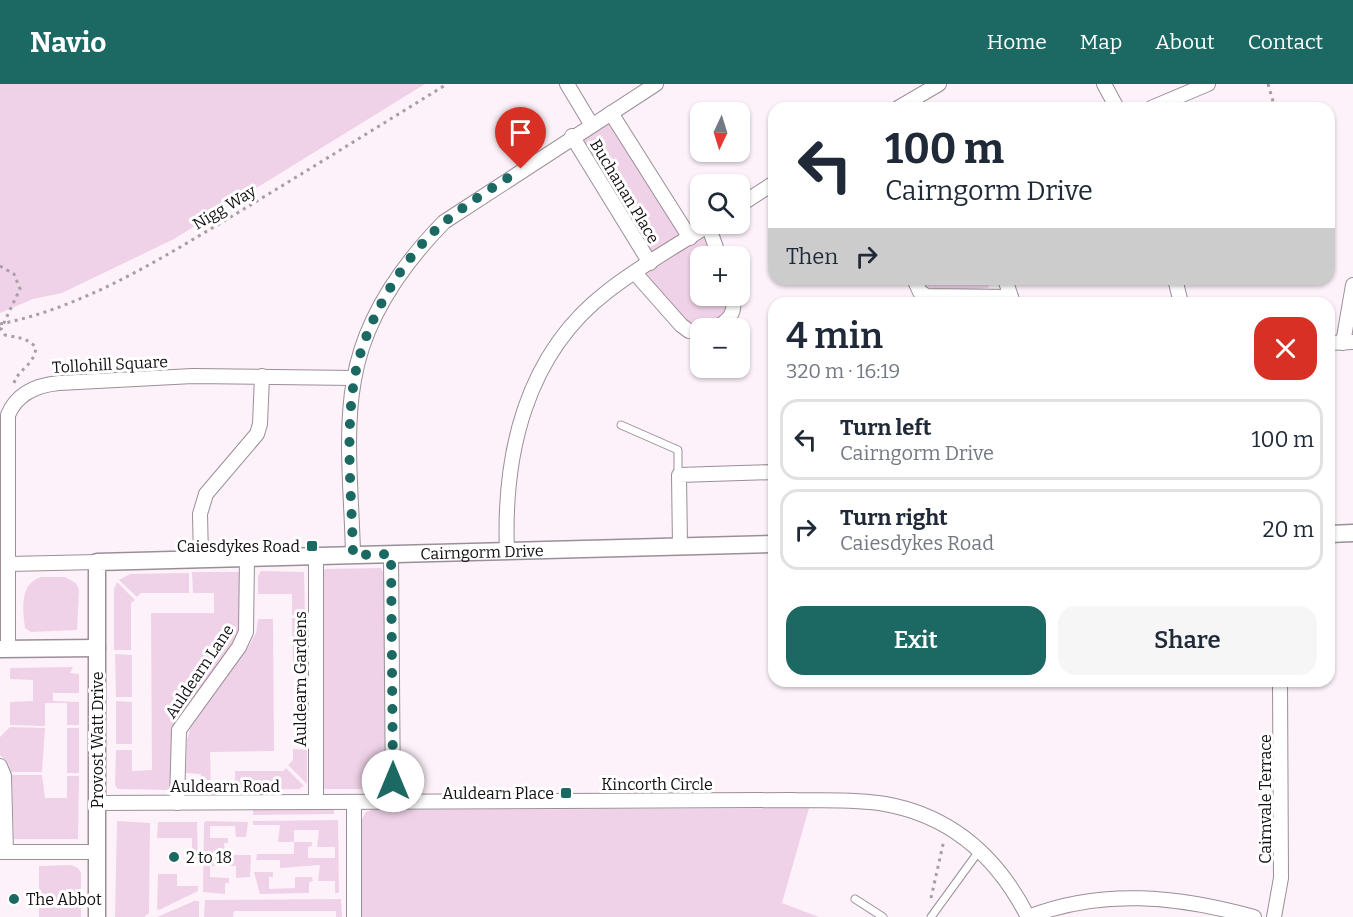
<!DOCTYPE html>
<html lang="en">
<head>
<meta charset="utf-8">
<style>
  body { margin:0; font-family:Bitter,serif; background:#f6f6f7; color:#1f2937; height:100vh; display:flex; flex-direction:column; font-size:22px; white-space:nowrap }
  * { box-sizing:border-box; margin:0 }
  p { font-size:20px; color:#747a83 }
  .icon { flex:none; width:33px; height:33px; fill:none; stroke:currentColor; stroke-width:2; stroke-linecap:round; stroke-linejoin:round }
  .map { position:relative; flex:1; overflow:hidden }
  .details { position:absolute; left:768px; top:213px; width:567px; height:390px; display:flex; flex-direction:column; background:#fff; border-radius:18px; box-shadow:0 2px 4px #0004 }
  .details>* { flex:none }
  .hud { position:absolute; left:768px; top:18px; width:567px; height:183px; border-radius:18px; box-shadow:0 2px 4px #0004; background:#fff; color:#1f2937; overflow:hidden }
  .needle { width:39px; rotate:184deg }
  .buttons { position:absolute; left:690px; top:18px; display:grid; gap:12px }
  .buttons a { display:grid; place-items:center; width:60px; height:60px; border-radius:12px; background:#fff; box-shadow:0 2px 4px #0004; font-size:30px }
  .pin { position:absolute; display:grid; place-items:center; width:51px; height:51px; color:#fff; margin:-62px -26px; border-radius:50% 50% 50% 0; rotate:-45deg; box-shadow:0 0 6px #0007 }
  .pin .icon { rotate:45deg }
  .me { position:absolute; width:66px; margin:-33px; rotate:0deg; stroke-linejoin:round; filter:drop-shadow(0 0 4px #0008) }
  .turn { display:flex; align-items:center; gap:21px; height:126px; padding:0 18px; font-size:27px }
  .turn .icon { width:78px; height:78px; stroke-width:2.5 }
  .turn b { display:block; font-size:42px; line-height:51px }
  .then { display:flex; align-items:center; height:57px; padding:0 18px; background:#0003; gap:12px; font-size:22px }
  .round { display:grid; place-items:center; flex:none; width:63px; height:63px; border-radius:18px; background:#f6f6f7 }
  .headline { display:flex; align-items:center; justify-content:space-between; height:102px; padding:0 18px }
  h1 { font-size:36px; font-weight:600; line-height:45px }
  .button { display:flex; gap:12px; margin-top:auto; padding:12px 18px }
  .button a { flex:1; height:69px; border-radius:18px; background:#1c6862; color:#fff; font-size:24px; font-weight:600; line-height:69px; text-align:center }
  .button a+a { background:#f6f6f7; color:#1f2937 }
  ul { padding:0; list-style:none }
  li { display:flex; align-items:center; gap:18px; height:81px; margin:0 12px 9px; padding:0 6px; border:3px solid #e0e1e3; border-radius:18px }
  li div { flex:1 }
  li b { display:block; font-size:22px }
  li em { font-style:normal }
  header { display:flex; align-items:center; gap:36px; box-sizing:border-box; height:84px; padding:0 30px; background:#1c6862; color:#fff }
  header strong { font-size:28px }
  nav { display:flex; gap:33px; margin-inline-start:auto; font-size:21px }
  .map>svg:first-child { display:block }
  .green { fill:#efd2e7; fill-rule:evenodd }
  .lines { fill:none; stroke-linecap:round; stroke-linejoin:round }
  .service-casing { stroke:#9a8f97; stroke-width:9 }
  .minor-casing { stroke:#9a8f97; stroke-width:16 }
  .tertiary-casing { stroke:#9a8f97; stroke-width:19 }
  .path { stroke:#a79fa5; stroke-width:3; stroke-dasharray:3 4.5; stroke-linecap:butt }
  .service { stroke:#fff; stroke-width:7 }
  .minor { stroke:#fff; stroke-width:14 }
  .tertiary { stroke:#fff; stroke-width:16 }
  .route { stroke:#1c6862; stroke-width:10; stroke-dasharray:0 18 }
  .poi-dot { fill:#1c6862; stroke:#fff; stroke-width:2 }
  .labels { text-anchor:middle; stroke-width:6; stroke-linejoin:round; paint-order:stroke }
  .street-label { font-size:16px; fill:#130f12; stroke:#fff }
  .poi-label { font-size:16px; fill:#130f12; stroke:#fff; text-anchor:end }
</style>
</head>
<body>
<header>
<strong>Navio</strong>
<nav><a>Home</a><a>Map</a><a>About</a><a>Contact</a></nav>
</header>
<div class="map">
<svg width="1353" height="833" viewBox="0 0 1353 833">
  <rect width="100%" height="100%" fill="#fdf2fa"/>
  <g class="green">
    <polygon points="0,0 425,0 174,155 62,209 33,215 0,229"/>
    <polygon points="611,29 690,153 708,141 719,172 700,172 700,212 732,212 734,217 715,244 700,244 697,249 635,189 649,179 572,52"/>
    <polygon points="921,195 991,195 991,198 988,204 939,207 925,202"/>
    <polygon points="381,484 384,491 385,702 383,705 324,705 323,488 325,485"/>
    <polygon points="261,487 304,488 305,532 292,531 292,510 258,510 258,492"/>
    <polygon points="192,488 240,488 242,491 239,551 183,630 171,706 118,705 115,701 116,666 132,666 132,687 152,686 151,529 214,529 214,509 193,509"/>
    <polygon points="189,489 189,509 141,509 137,513 119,496 130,490"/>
    <path d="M41,493H65L76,499L79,506L77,546L31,548L25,544C23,525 19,500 41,493Z"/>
    <polygon points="117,498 135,516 131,519 131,566 114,566 114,505"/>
    <polygon points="292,534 306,534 306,578 293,578"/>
    <polygon points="258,535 273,535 274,667 210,668 211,706 192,705 187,700 200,700 201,690 186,689 187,656 190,645 249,562 256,549"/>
    <polygon points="115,570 132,571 132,613 116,613"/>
    <polygon points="73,583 70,589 79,590 79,609 53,609 53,617 79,618 79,641 67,641 67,619 45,619 45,642 10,641 10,618 33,617 33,596 10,595 10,584"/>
    <polygon points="116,617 132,618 132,660 116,660"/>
    <polygon points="10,643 45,644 42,688 11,688 8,679 0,671 0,653"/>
    <rect x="67" y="644" width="12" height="45"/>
    <polygon points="293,665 307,666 307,700 288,681 293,676"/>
    <polygon points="286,684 304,702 299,705 235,706 235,687 283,687"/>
    <polygon points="12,691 42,691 45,714 67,714 67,692 79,692 78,755 14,755"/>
    <polygon points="809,724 782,819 819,833 362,833 361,737 366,728 372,726"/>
    <polygon points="334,725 334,730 253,731 253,726"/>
    <path d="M338,736L339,809H335V797H318L320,781L280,784V776H256L257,770H294V758H278L280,741H253V737ZM294,746H319L317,763H335V774H308V763L312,762V758H294Z"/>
    <polygon points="117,737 150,739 149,829 144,833 115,833"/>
    <polygon points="206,737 248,738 246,753 236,753 235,742 210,742 210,754 228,754 228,759 224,759 225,771 251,771 250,793 236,794 236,782 210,782 210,793 229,794 229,799 225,799 225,810 203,808 204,739"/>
    <polygon points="158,738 197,738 198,777 192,776 192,754 157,754"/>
    <polygon points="71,781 78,784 81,789 81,833 39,833 39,782"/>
    <polygon points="254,788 273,788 273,793 269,793 269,805 295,804 295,793 312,793 313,797 309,798 309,809 260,810"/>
    <polygon points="158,790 177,790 177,802 198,802 198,807 159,826 157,825"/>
    <polygon points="341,815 342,833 336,833 336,827 234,827 233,833 204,833 205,816"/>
    <polygon points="194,817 199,817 199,833 157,833"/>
  </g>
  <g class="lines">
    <g class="service-casing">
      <g id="service">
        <polyline points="621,341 678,366 678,391"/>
        <polyline points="855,815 883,833"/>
        <polyline points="931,833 979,767"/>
      </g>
    </g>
    <g class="minor-casing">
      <g id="minor">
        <polyline points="567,0 591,40"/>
        <polyline points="1104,0 1117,24"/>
        <polyline points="898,24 939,0"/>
        <polyline points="1151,24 1208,0"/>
        <polyline points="611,29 690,154"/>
        <polyline points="572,52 650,179"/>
        <polyline points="740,121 774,99"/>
        <polyline points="708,141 719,172"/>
        <polyline points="635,189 681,241 689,247 700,249"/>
        <polyline points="914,195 920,208 927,212 1011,213"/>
        <polyline points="1005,195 1013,219"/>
        <polyline points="1175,195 1181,219"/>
        <path d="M715,244C729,237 737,228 732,212"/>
        <polyline points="1329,259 1353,258"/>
        <polyline points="1343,259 1353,201"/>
        <polyline points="680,462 679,391 774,388"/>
        <path d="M507,468C503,371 525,270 608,207C640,182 676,162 710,140"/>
        <polyline points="391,470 393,718"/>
        <path d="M353,471C352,415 344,350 354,296C364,235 402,181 444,138L656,0"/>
        <polyline points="316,472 316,718"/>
        <polyline points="201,474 200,430 206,410 257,350 260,340 262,292"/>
        <polyline points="9,480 97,478"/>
        <path d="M8,565V331C17,309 37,301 59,299L193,292L354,294"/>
        <polyline points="0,682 4,692 6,768"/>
        <path d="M97,719L792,716C823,717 855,715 885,720C952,732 998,774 1028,833"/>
        <polyline points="177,719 179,646 239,563 246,548 247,474"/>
        <polyline points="0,768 97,768"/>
        <polyline points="354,833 354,718"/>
        <path d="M1028,833C1102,804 1178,812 1254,833"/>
        <polyline points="1274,833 1281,794 1280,597"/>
      </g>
    </g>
    <g class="tertiary-casing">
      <g id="tertiary">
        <polyline points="1329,450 1353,449"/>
        <polyline points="0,565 97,564"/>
        <path id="s1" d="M97,833V478L774,460"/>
      </g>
    </g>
    <g class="path">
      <polyline points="1268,0 1275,24"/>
      <path d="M0,182L14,190L20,205L1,245L5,251C17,254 28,253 36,264C33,283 19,284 14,299"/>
      <path d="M0,240C85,223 160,175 234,131C305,88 376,44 447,0"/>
      <polyline points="773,375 772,349 774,349"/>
      <polyline points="931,814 944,756"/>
    </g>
    <use href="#service" class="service"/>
    <use href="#minor" class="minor"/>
    <use href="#tertiary" class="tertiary"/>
  </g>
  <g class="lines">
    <path class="route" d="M393,697L391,470L353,471C352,414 345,353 354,297C362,243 403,171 446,137C469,118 496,102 521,85"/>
  </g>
  <g class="poi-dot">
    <rect x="306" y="456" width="12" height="12" rx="3"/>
    <rect x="560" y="703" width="12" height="12" rx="3"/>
    <circle cx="174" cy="773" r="6"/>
    <circle cx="14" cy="815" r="6"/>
  </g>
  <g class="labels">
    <g class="street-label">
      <text transform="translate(625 107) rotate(59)" y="6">Buchanan Place</text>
      <text transform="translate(224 123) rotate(-31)" y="6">Nigg Way</text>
      <text transform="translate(110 280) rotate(-3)" y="6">Tollohill Square</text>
      <text dy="6" stroke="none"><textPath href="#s1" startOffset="740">Cairngorm Drive</textPath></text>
      <text transform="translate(199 587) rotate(-56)" y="6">Auldearn Lane</text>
      <text transform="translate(300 595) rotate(-90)" y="6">Auldearn Gardens</text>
      <text transform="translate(97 656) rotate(-90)" y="6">Provost Watt Drive</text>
      <text x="657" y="706">Kincorth Circle</text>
      <text x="225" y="708">Auldearn Road</text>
      <text transform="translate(1265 715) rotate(-90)" y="6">Cairnvale Terrace</text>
    </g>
    <g class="poi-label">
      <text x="300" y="468">Caiesdykes Road</text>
      <text x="554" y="715">Auldearn Place</text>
      <text x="186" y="779" text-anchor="start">2 to 18</text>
      <text x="26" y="821" text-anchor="start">The Abbot</text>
    </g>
  </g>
</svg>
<div class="buttons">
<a><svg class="needle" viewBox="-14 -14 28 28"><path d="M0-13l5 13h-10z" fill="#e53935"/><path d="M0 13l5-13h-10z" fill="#747a83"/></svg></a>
<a><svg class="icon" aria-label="search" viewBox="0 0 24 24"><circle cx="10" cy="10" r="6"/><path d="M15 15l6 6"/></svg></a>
<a>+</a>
<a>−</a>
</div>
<div class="pin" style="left:521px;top:85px;background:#d93025"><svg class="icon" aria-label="arrive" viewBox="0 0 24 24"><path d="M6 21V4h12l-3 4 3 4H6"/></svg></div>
<svg class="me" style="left:393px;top:697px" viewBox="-20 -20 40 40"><circle r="19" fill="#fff"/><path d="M0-13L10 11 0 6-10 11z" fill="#1c6862"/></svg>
<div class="hud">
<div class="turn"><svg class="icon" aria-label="left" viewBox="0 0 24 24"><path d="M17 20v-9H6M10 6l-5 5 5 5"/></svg><div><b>100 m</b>Cairngorm Drive</div></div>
<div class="then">Then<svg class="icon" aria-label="right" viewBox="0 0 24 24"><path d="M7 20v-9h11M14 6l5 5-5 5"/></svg></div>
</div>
<section class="details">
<div class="headline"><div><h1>4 min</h1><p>320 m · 16:19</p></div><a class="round" style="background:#d93025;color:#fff"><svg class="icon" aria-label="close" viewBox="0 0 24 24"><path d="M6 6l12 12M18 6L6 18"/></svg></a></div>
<ul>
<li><svg class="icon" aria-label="left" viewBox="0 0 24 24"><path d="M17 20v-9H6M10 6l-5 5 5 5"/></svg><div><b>Turn left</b><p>Cairngorm Drive</p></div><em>100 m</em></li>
<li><svg class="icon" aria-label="right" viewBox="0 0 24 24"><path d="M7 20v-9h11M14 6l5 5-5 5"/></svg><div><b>Turn right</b><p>Caiesdykes Road</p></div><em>20 m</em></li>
</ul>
<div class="button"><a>Exit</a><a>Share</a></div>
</section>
</div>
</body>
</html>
